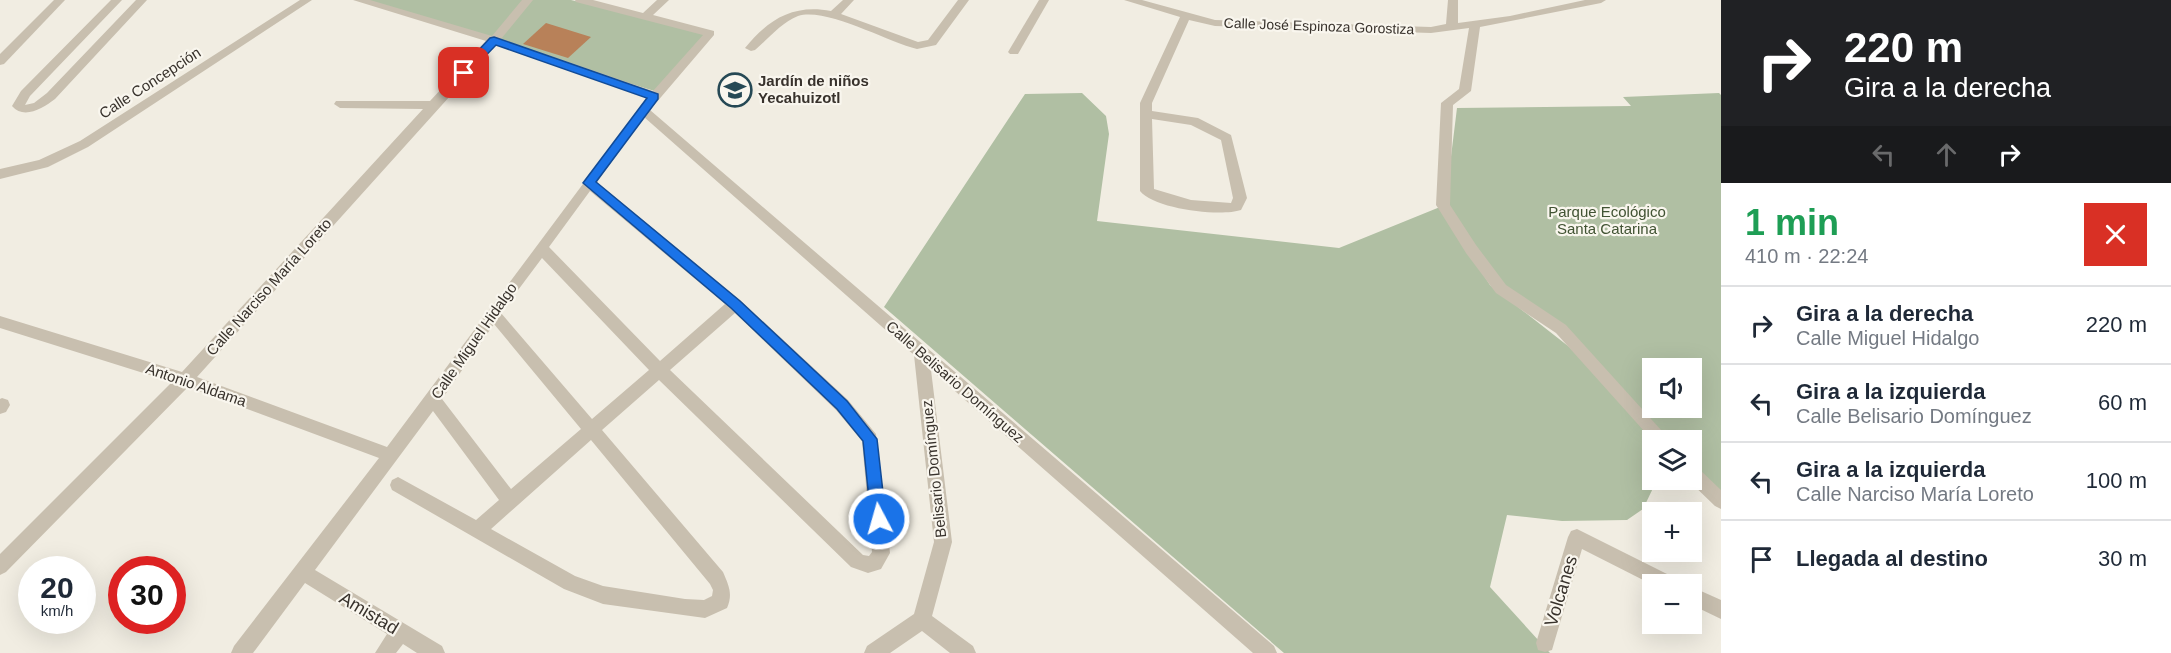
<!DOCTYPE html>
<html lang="es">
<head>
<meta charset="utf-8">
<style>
  body { margin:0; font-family:Arial,sans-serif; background:#f2f2f3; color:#1f2937; height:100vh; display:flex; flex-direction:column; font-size:22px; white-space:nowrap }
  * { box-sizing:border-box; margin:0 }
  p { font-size:20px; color:#747a83 }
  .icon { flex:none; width:33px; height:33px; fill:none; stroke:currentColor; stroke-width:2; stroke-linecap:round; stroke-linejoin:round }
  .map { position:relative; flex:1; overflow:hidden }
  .details { display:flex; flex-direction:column; background:#fff; width:450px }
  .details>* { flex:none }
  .hud { background:#202124; color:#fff; overflow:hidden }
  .buttons { position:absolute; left:1642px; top:358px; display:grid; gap:12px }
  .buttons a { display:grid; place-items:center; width:60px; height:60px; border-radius:0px; background:#fff; box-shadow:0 6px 24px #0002; font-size:30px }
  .speed { position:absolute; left:18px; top:556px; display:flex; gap:12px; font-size:30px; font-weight:700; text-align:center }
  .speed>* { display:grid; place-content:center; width:78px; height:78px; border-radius:50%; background:#fff; box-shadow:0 6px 24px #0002; line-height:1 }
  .speed small { font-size:15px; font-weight:400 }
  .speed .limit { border:9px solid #d22; background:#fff; color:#111 }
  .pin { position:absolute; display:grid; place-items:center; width:51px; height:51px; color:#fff; margin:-26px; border-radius:12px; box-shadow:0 3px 9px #0006 }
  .me { position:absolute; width:66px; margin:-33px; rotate:354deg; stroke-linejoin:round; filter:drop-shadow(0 0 4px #0008) }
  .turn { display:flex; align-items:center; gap:21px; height:126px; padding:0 24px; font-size:27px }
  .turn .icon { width:78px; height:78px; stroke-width:2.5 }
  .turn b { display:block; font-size:42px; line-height:51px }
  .lanes { display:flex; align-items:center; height:57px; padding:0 24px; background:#0003; justify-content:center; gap:30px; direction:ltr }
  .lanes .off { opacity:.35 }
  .round { display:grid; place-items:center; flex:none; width:63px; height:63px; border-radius:0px; background:#f2f2f3 }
  .headline { display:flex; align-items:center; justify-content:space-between; height:102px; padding:0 24px }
  h1 { font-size:36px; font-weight:700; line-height:45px; color:#1e9e55 }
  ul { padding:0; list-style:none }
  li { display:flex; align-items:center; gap:18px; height:78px; padding:0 24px; border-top:2px solid #e0e1e3 }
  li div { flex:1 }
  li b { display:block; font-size:22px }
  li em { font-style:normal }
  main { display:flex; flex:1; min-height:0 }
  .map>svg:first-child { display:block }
  .green { fill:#b0bfa3; fill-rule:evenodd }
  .building { fill:#b88159 }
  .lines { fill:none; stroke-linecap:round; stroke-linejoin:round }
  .minor { fill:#c8bfaf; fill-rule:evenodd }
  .route { fill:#1a73e8; stroke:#114b97; stroke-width:1.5 }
  .labels { text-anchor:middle; stroke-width:4.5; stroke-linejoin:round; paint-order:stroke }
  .far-street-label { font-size:14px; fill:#38322c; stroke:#f9f6ee }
  .poi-label { font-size:15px; font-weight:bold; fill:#38322c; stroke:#f9f6ee; text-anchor:start }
  .street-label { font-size:15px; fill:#38322c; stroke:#f9f6ee }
  .park-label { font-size:15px; fill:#415333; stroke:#f9f6ee }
  .near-street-label { font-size:18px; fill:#38322c; stroke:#f9f6ee }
</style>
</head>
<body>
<main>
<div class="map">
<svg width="1721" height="653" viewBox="0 0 1721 653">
  <rect width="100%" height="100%" fill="#f1ede2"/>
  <g class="green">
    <polygon points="364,0 527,0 491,40"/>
    <polygon points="528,0 571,0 710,33 658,92 491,42"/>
    <polygon points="1082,93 1106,116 1109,134 1097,221 1339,248 1440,207 1490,285 1591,364 1645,429 1655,484 1643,509 1627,520 1562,521 1507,515 1490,587 1550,653 1284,653 884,307 1025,94"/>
    <path d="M1719,93L1721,95V498L1692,467V441H1667L1562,329L1504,290L1445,205L1457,108L1631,106L1623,97ZM1653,369H1692V408H1653Z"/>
  </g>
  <polygon class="building" points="546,23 591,37 568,58 523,44"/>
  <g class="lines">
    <g class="minor">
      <polygon points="54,0 65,0 4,64 0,65 0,54"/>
      <path d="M111,0H122L30,96L25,105L34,103L47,93L136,0H147L55,99C43,108 24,120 12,106L21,91Z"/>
      <polygon points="300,0 312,0 88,147 48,167 0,179 0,169 39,160 80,141"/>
      <path d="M353,0H370L492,36L522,0H533L501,39L653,91L703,35L576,2L575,0H593L643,13L657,0H669L653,15L714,31V35L650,110L1274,646L1277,653H1253L931,370L952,542L932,616L973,646L976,653H950L922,631L890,653H864L867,646L914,614L934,542L914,355L644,117L597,182L740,300L848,400L876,434L890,553L881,569L868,573L851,567L659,380L602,430L723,572C729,586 733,594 727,608L705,618L603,604L564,589L392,490L390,485L392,480L398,477L476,520L499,500L433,411L315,570L442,646L445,653H417L403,644L396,653H375L387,634L305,583L253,653H231L234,646L379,458L188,387L6,572L0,575V554L172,382L0,328V316L182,372L423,109L340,108L334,104L336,101H430L486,41ZM496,45L647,98L387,447L197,377ZM590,191L725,304L660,361L549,247ZM542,258L649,370L592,419L501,313ZM735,313L836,410L862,441L872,552L869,556L863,555L670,370ZM494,324L581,429L511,489L442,399ZM591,440L710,584L713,590L712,596L704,600L685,599L603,586L575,576L491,529Z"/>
      <path d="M843,0H854L841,14L918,42L928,40L958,0H969L936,45L917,49C887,42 827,7 798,16C782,22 768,39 755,50L751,51L745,48C769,19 793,4 831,11Z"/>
      <polygon points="1039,0 1049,0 1018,54 1010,54 1008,52"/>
      <path d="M1124,0H1142L1215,20L1431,27L1446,24L1448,0H1458V23L1510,16L1585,0H1606L1601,3L1480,27L1471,91L1453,105L1450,205L1476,245L1506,285L1566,325L1671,441H1653L1556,333L1496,293L1466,253L1438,208L1436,205L1441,103L1459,89L1469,28L1431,33L1215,26L1189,20L1152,103V111L1198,118L1231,135L1247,198L1241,210C1220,217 1154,209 1140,191V103L1180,17ZM1152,119L1191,125L1221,140L1233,198L1231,203L1191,200L1154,189Z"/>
      <polygon points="2,398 8,400 10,405 6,412 0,414 0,399"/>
      <polygon points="1692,466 1698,468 1721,490 1721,509 1715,506 1688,480 1692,480"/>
      <polygon points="1577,529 1677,579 1680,585 1653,585 1582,549 1554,643 1552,650 1545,652 1538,650 1536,643 1568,537 1571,531"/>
      <polygon points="1692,587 1721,600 1721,619 1692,605"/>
    </g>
  </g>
  <polygon class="route" points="494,37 658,94 658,99 596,182 740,301 847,401 877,439 886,519 884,524 879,526 873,524 871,519 863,441 837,409 731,308 583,183 647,98 496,45 467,75 460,75 460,70 490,38"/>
  <defs>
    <g id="school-ring" transform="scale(1.725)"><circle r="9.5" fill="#f9f6ee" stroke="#264955" stroke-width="1.5"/><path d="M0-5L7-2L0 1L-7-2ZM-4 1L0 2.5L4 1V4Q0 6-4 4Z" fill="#264955"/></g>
  </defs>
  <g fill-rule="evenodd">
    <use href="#school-ring" x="735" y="90"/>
  </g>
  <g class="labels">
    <g class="far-street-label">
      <text transform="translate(1319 26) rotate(2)" y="5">Calle José Espinoza Gorostiza</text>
    </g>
    <g class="poi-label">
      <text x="758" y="86">Jardín de niños<tspan x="758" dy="17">Yecahuizotl</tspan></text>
    </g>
    <g class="street-label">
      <text transform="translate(150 83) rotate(-33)" y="5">Calle Concepción</text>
      <text transform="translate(269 287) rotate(-48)" y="5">Calle Narciso María Loreto</text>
      <text transform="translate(474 341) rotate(-55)" y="5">Calle Miguel Hidalgo</text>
      <text transform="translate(955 382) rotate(41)" y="5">Calle Belisario Domínguez</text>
      <text transform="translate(196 385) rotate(19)" y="5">Antonio Aldama</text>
      <text transform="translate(934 469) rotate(-96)" y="5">Belisario Domínguez</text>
    </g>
    <g class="park-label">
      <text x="1607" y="217">Parque Ecológico<tspan x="1607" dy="17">Santa Catarina</tspan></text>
    </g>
    <g class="near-street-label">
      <text transform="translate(1561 591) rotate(-73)" y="6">Volcanes</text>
      <text transform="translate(369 613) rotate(31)" y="6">Amistad</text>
    </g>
  </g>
</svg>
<div class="buttons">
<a><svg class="icon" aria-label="sound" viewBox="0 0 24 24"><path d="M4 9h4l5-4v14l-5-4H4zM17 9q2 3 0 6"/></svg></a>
<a><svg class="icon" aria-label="layers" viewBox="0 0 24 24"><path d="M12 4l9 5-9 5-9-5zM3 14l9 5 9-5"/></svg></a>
<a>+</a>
<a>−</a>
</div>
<div class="speed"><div>20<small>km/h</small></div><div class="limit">30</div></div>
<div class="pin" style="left:464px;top:73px;background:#d93025"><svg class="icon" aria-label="arrive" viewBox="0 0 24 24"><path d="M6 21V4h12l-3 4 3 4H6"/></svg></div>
<svg class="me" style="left:879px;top:519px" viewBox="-20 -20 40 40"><circle r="17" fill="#1a73e8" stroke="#fff" stroke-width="3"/><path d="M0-11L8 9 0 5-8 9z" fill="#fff"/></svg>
</div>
<section class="details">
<div class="hud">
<div class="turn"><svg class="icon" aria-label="right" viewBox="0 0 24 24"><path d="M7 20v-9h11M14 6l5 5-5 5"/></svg><div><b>220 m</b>Gira a la derecha</div></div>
<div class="lanes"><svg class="icon off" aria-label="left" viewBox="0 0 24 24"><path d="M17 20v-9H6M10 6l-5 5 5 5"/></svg><svg class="icon off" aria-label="ahead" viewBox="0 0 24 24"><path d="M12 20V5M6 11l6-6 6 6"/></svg><svg class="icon" aria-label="right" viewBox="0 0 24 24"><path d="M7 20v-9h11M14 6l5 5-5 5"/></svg></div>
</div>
<div class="headline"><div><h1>1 min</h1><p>410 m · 22:24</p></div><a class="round" style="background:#d93025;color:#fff"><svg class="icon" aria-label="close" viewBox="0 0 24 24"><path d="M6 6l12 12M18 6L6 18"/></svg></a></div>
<ul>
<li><svg class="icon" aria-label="right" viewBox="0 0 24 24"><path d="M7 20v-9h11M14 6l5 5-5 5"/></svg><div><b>Gira a la derecha</b><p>Calle Miguel Hidalgo</p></div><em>220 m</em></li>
<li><svg class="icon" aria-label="left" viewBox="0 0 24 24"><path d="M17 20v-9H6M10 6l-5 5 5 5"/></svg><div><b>Gira a la izquierda</b><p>Calle Belisario Domínguez</p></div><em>60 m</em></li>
<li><svg class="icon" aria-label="left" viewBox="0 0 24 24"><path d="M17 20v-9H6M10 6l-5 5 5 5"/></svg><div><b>Gira a la izquierda</b><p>Calle Narciso María Loreto</p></div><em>100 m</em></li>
<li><svg class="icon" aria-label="arrive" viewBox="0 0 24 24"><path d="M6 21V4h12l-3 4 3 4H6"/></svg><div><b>Llegada al destino</b></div><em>30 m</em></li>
</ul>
</section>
</main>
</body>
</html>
